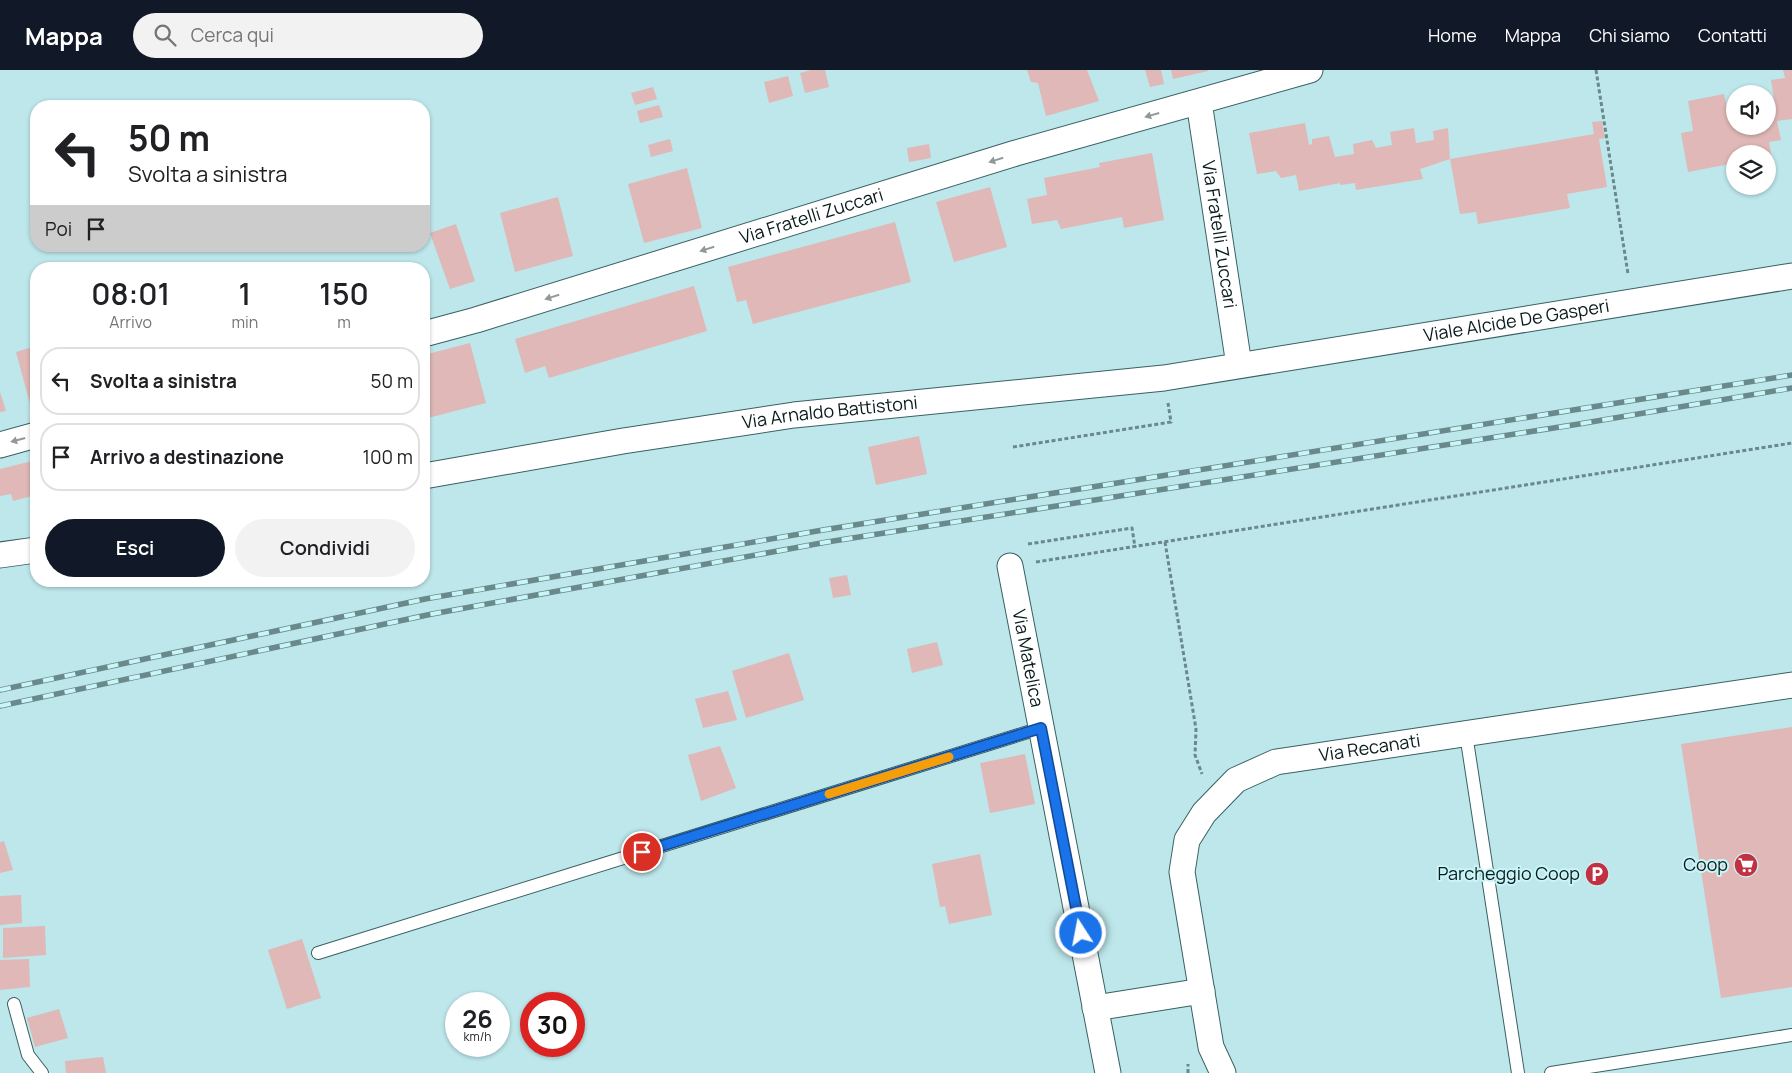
<!DOCTYPE html>
<html lang="it">
<head>
<meta charset="utf-8">
<style>
  body { margin:0; font-family:Manrope,sans-serif; background:#f2f2f2; color:#202124; height:100vh; display:flex; flex-direction:column; font-size:19px; white-space:nowrap }
  * { box-sizing:border-box; margin:0 }
  p { font-size:16px; color:#757577 }
  .icon { flex:none; width:28px; height:28px; fill:none; stroke:currentColor; stroke-width:2; stroke-linecap:round; stroke-linejoin:round }
  .map { position:relative; flex:1; overflow:hidden }
  .panel { position:absolute; left:30px; top:192px; width:400px; height:325px; display:flex; flex-direction:column; background:#fff; border-radius:20px; box-shadow:0 1px 4px #0004 }
  .panel>* { flex:none }
  .guide { position:absolute; left:30px; top:30px; width:400px; height:152px; border-radius:20px; box-shadow:0 1px 4px #0004; background:#fff; color:#202124; overflow:hidden }
  .controls { position:absolute; left:1726px; top:15px; display:grid; gap:10px }
  .controls a { display:grid; place-items:center; width:50px; height:50px; border-radius:50%; background:#fff; box-shadow:0 1px 4px #0004; font-size:25px }
  .speed { position:absolute; left:445px; top:922px; display:flex; gap:10px; font-size:25px; font-weight:700; text-align:center }
  .speed>* { display:grid; place-content:center; width:65px; height:65px; border-radius:50%; background:#fff; box-shadow:0 1px 4px #0004; line-height:1 }
  .speed small { font-size:12px; font-weight:400 }
  .speed .limit { border:8px solid #d22; background:#fff; color:#111 }
  .pin { position:absolute; display:grid; place-items:center; width:42px; height:42px; color:#fff; margin:-21px; border:2px solid #fff; border-radius:50%; box-shadow:0 1px 5px #0007 }
  .me { position:absolute; width:55px; margin:-28px; rotate:349deg; stroke-linejoin:round; filter:drop-shadow(0 0 4px #0008) }
  .turn { display:flex; align-items:center; gap:18px; height:105px; padding:0 15px; font-size:22px }
  .turn .icon { width:65px; height:65px; stroke-width:2.5 }
  .turn b { display:block; font-size:35px; line-height:42px }
  .then { display:flex; align-items:center; height:48px; padding:0 15px; background:#0003; gap:10px; font-size:19px }
  .eta { display:flex; justify-content:space-evenly; align-items:center; height:85px; text-align:center }
  .eta b { font-size:30px; font-weight:600; line-height:35px }
  .cta { display:flex; gap:10px; margin-top:auto; padding:10px 15px }
  .cta a { flex:1; height:58px; border-radius:30px; background:#111827; color:#fff; font-size:20px; font-weight:600; line-height:58px; text-align:center }
  .cta a+a { background:#f2f2f2; color:#202124 }
  ul { padding:0; list-style:none }
  li { display:flex; align-items:center; gap:15px; height:68px; margin:0 10px 8px; padding:0 5px; border:2px solid #e0e0e0; border-radius:20px }
  li div { flex:1 }
  li b { display:block; font-size:19px }
  li em { font-style:normal }
  header { display:flex; align-items:center; gap:30px; box-sizing:border-box; height:70px; padding:0 25px; background:#111827; color:#fff }
  header strong { font-size:24px }
  nav { display:flex; gap:28px; margin-inline-start:auto; font-size:18px }
  .search { width:350px; height:45px; background:#f2f2f2; display:flex; align-items:center; gap:12px; box-sizing:border-box; padding:0 18px; border-radius:28px; color:#757577; font-size:19px }
  .map>svg:first-child { display:block }
  .building { fill:#dfb8b7 }
  .lines { fill:none; stroke-linecap:round; stroke-linejoin:round }
  .service-casing { stroke:#396063; stroke-width:14 }
  .minor-casing { stroke:#396063; stroke-width:27 }
  .path { stroke:#6a898b; stroke-width:3; stroke-dasharray:4 2.5; stroke-linecap:butt }
  .service { stroke:#fff; stroke-width:12 }
  .minor { stroke:#fff; stroke-width:25 }
  .rail-casing { stroke:#6a898b; stroke-width:5.5 }
  .rail { stroke:#caf5f8; stroke-width:4; stroke-dasharray:11; stroke-linecap:butt }
  .oneway { fill:#909898 }
  .route-casing { stroke:#114b97; stroke-width:12 }
  .route { stroke:#1a73e8; stroke-width:9 }
  .slow { stroke:#f59e0b; stroke-width:9 }
  .labels { text-anchor:middle; stroke-width:4; stroke-linejoin:round; paint-order:stroke }
  .street-label { font-size:18px; fill:#091a1b; stroke:#caf5f8 }
  .poi-label { font-size:18px; fill:#091a1b; stroke:#caf5f8; text-anchor:end }
</style>
</head>
<body>
<header>
<strong>Mappa</strong>
<div class="search"><svg class="icon" aria-label="search" viewBox="0 0 24 24"><circle cx="10" cy="10" r="6"/><path d="M15 15l6 6"/></svg>Cerca qui</div>
<nav><a>Home</a><a>Mappa</a><a>Chi siamo</a><a>Contatti</a></nav>
</header>
<div class="map">
<svg width="1792" height="1003" viewBox="0 0 1792 1003">
  <rect width="100%" height="100%" fill="#bde7eb"/>
  <g class="building">
    <polygon points="811,0 825,0 829,17 805,23 800,3"/>
    <polygon points="1027,0 1087,0 1099,31 1046,46 1038,13 1031,12"/>
    <polygon points="1145,0 1161,0 1164,14 1150,17"/>
    <polygon points="1171,0 1208,0 1208,1 1173,9"/>
    <polygon points="1783,0 1792,0 1792,49 1777,51 1781,70 1769,72 1774,100 1768,101 1768,84 1735,84 1735,93 1688,102 1681,63 1693,61 1688,31 1724,24 1727,38 1735,36 1735,56 1768,56 1768,31 1774,29 1771,10 1785,8"/>
    <polygon points="788,6 793,26 769,33 764,12"/>
    <polygon points="653,17 657,29 635,35 631,23"/>
    <polygon points="659,35 663,47 640,53 637,41"/>
    <polygon points="1602,51 1605,68 1599,69 1607,117 1567,124 1570,138 1478,154 1476,142 1460,144 1450,89 1594,64 1592,52"/>
    <polygon points="1305,53 1309,75 1312,74 1312,69 1329,66 1335,87 1354,84 1353,74 1372,70 1376,78 1392,75 1390,62 1414,58 1416,73 1434,70 1433,61 1448,58 1450,89 1420,99 1423,109 1356,120 1355,113 1340,115 1340,113 1299,121 1296,105 1281,108 1276,101 1257,104 1249,63"/>
    <polygon points="670,69 673,81 651,87 648,75"/>
    <polygon points="929,74 931,88 909,92 907,78"/>
    <polygon points="1152,83 1164,150 1124,158 1122,147 1061,159 1057,150 1032,154 1027,129 1047,125 1044,108 1100,97 1099,93"/>
    <polygon points="687,98 702,158 644,173 628,114"/>
    <polygon points="990,117 1007,177 954,192 936,132"/>
    <polygon points="558,127 573,186 515,202 500,143"/>
    <polygon points="895,152 911,212 753,254 746,230 737,232 728,197"/>
    <polygon points="456,154 475,211 450,219 430,163"/>
    <polygon points="309,195 310,199 299,199 299,198"/>
    <polygon points="694,216 707,261 549,308 545,296 525,303 515,269"/>
    <polygon points="470,273 486,333 424,349 424,285"/>
    <polygon points="36,276 36,340 32,341 16,282"/>
    <polygon points="0,322 6,341 0,342"/>
    <polygon points="919,366 927,404 876,415 868,377"/>
    <polygon points="36,390 36,425 13,431 11,424 0,426 0,399"/>
    <polygon points="847,505 851,525 833,528 829,508"/>
    <polygon points="937,572 943,595 912,603 907,579"/>
    <polygon points="789,583 804,630 746,648 732,601"/>
    <polygon points="728,621 737,650 703,658 695,629"/>
    <polygon points="1792,657 1792,917 1721,928 1681,674"/>
    <polygon points="720,676 736,718 701,731 688,685"/>
    <polygon points="1025,684 1035,734 990,743 980,693"/>
    <polygon points="4,771 13,800 0,803 0,772"/>
    <polygon points="980,784 992,845 949,854 945,836 940,837 932,794"/>
    <polygon points="21,825 22,853 0,855 0,826"/>
    <polygon points="45,856 46,885 3,888 3,858"/>
    <polygon points="302,869 321,928 287,939 268,880"/>
    <polygon points="29,889 30,917 0,920 0,890"/>
    <polygon points="59,939 68,968 35,977 27,948"/>
    <polygon points="103,987 106,1003 66,1003 65,991"/>
  </g>
  <g class="lines">
    <g class="service-casing">
      <g id="service">
        <polyline points="1466,664 1518,1003"/>
        <polyline points="318,883 1041,658"/>
        <polyline points="14,934 28,985 42,1003"/>
        <polyline points="1551,1003 1792,965"/>
      </g>
    </g>
    <g class="minor-casing">
      <g id="minor">
        <path id="s1" d="M1199,32L1239,295"/>
        <path id="s2" d="M424,264L476,250L1016,83L1310,0"/>
        <polyline points="0,375 36,365"/>
        <path id="s3" d="M424,406L623,371L794,345L1164,308L1792,206"/>
        <polyline points="0,485 36,480"/>
        <path id="s4" d="M1010,496L1108,1003"/>
        <polyline points="1095,938 1202,921"/>
        <path id="s5" d="M1223,1003L1211,977L1182,802L1187,770L1204,743L1236,710L1276,692L1792,615"/>
      </g>
    </g>
    <g class="path">
      <polyline points="1596,0 1628,204"/>
      <polyline points="1013,377 1171,352 1168,333"/>
      <polyline points="1165,472 1196,659 1195,685 1202,704"/>
      <polyline points="1028,474 1132,458 1135,477"/>
      <polyline points="1036,492 1792,373"/>
      <polyline points="1188,1003 1188,994"/>
    </g>
    <use href="#service" class="service"/>
    <use href="#minor" class="minor"/>
    <g class="rail-casing">
      <g id="rail">
        <polyline points="0,620 425,529 823,460 1792,305"/>
        <polyline points="0,636 432,544 827,472 1579,354 1792,318"/>
      </g>
    </g>
    <use href="#rail" class="rail"/>
  </g>
  <defs><path id="oneway-solid" d="M-6-.8H1V-3.2L6.5 0L1 3.2V.8H-6Z" transform="scale(1.25)"/></defs>
  <g class="oneway">
    <use href="#oneway-solid" transform="translate(1152 45) rotate(164)"/>
    <use href="#oneway-solid" transform="translate(996 90) rotate(163)"/>
    <use href="#oneway-solid" transform="translate(707 179) rotate(163)"/>
    <use href="#oneway-solid" transform="translate(552 227) rotate(163)"/>
    <use href="#oneway-solid" transform="translate(18 370) rotate(165)"/>
  </g>
  <g class="lines">
    <g class="route-casing">
      <polyline id="route" points="642,782 1041,658 1081,863"/>
    </g>
    <use href="#route" class="route"/>
    <polyline class="slow" points="829,724 949,687"/>
  </g>
  <defs>
    <g id="supermarket-disc" transform="scale(1.25)"><circle r="9.5" fill="#c23142" stroke="#caf5f8"/><path d="M-6-5.5h2.5l.6 2H6L4.5 2H-2.5L-4.4-4H-6ZM-1.5 3.2a1.3 1.3 0 1 0 .1 0ZM3 3.2a1.3 1.3 0 1 0 .1 0Z" fill="#fff"/></g>
    <g id="parking-disc" transform="scale(1.25)"><circle r="9.5" fill="#c23142" stroke="#caf5f8"/><path d="M-3.5-5.5H1a3.5 3.5 0 0 1 0 7H-1V5.5H-3.5ZM-1-3.4V-.6H.8a1.4 1.4 0 0 0 0-2.8Z" fill="#fff"/></g>
  </defs>
  <g fill-rule="evenodd">
    <use href="#supermarket-disc" x="1746" y="795"/>
    <use href="#parking-disc" x="1597" y="804"/>
  </g>
  <g class="labels">
    <g class="street-label">
      <text dy="6" stroke="none"><textPath href="#s2" startOffset="405">Via Fratelli Zuccari</textPath></text>
      <text dy="6" stroke="none"><textPath href="#s1" startOffset="134">Via Fratelli Zuccari</textPath></text>
      <text dy="6" stroke="none"><textPath href="#s3" startOffset="1104">Viale Alcide De Gasperi</textPath></text>
      <text dy="6" stroke="none"><textPath href="#s3" startOffset="411">Via Arnaldo Battistoni</textPath></text>
      <text dy="6" stroke="none"><textPath href="#s4" startOffset="94">Via Matelica</textPath></text>
      <text dy="6" stroke="none"><textPath href="#s5" startOffset="455">Via Recanati</textPath></text>
    </g>
    <g class="poi-label">
      <text x="1728" y="801">Coop</text>
      <text x="1580" y="810">Parcheggio Coop</text>
    </g>
  </g>
</svg>
<div class="controls">
<a><svg class="icon" aria-label="sound" viewBox="0 0 24 24"><path d="M4 9h4l5-4v14l-5-4H4zM17 9q2 3 0 6"/></svg></a>
<a><svg class="icon" aria-label="layers" viewBox="0 0 24 24"><path d="M12 4l9 5-9 5-9-5zM3 14l9 5 9-5"/></svg></a>
</div>
<div class="speed"><div>26<small>km/h</small></div><div class="limit">30</div></div>
<div class="pin" style="left:642px;top:782px;background:#d93025"><svg class="icon" aria-label="arrive" viewBox="0 0 24 24"><path d="M6 21V4h12l-3 4 3 4H6"/></svg></div>
<svg class="me" style="left:1081px;top:863px" viewBox="-20 -20 40 40"><circle r="17" fill="#1a73e8" stroke="#fff" stroke-width="3"/><path d="M0-11L8 9 0 5-8 9z" fill="#fff"/></svg>
<div class="guide">
<div class="turn"><svg class="icon" aria-label="left" viewBox="0 0 24 24"><path d="M17 20v-9H6M10 6l-5 5 5 5"/></svg><div><b>50 m</b>Svolta a sinistra</div></div>
<div class="then">Poi<svg class="icon" aria-label="arrive" viewBox="0 0 24 24"><path d="M6 21V4h12l-3 4 3 4H6"/></svg></div>
</div>
<section class="panel">
<div class="eta">
<div><b>08:01</b><p>Arrivo</p></div>
<div><b>1</b><p>min</p></div>
<div><b>150</b><p>m</p></div>
</div>
<ul>
<li><svg class="icon" aria-label="left" viewBox="0 0 24 24"><path d="M17 20v-9H6M10 6l-5 5 5 5"/></svg><div><b>Svolta a sinistra</b></div><em>50 m</em></li>
<li><svg class="icon" aria-label="arrive" viewBox="0 0 24 24"><path d="M6 21V4h12l-3 4 3 4H6"/></svg><div><b>Arrivo a destinazione</b></div><em>100 m</em></li>
</ul>
<div class="cta"><a>Esci</a><a>Condividi</a></div>
</section>
</div>
</body>
</html>
